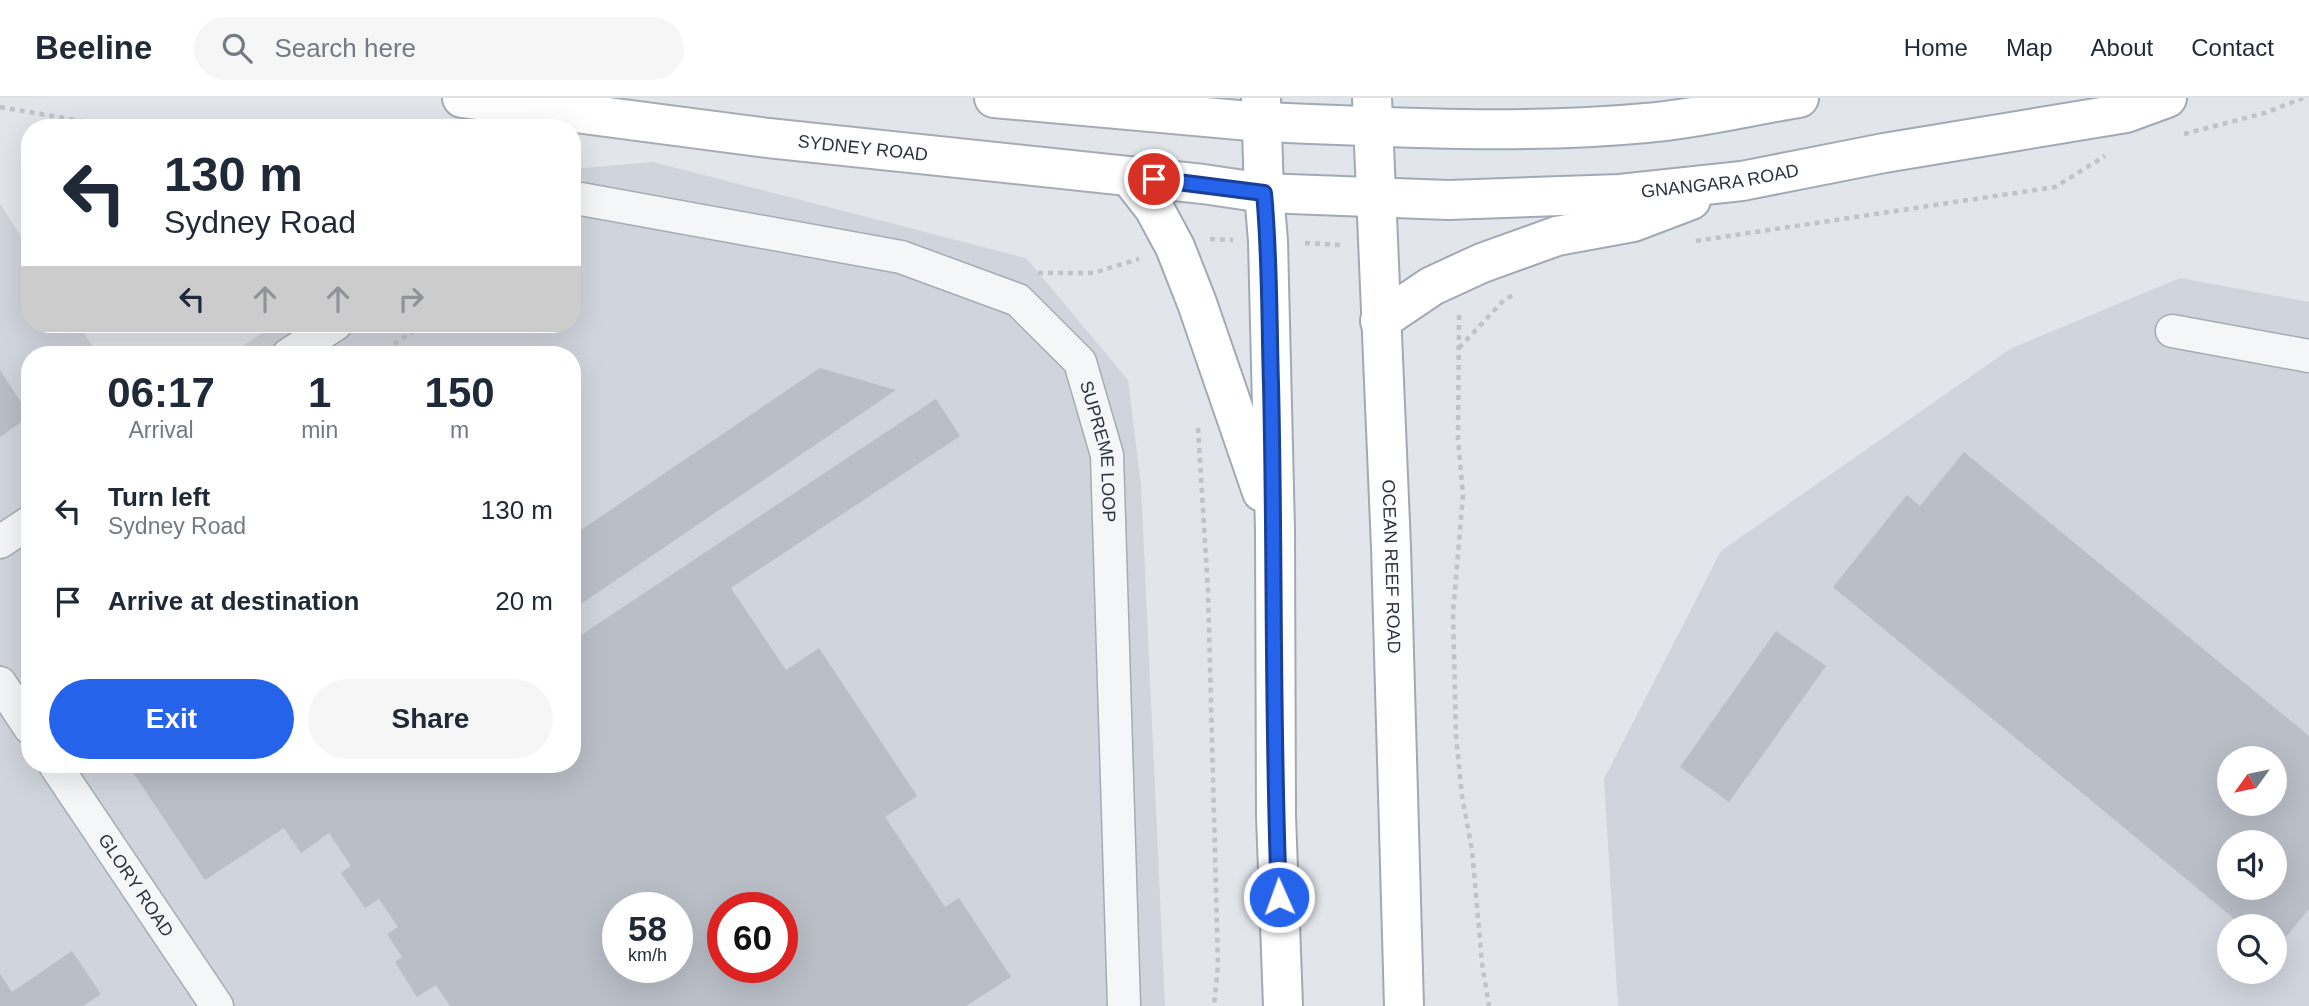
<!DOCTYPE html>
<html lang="en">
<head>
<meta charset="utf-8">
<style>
  body { margin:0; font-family:Helvetica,sans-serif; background:#f6f6f7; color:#1f2937; height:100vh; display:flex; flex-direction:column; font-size:26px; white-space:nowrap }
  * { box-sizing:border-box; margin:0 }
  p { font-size:23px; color:#747a83 }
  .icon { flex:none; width:38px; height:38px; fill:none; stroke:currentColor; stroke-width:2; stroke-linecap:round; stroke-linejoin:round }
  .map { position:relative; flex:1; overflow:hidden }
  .drawer { position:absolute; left:21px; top:248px; width:560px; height:427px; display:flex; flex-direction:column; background:#fff; border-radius:28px; box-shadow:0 7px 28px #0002 }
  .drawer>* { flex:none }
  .top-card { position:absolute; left:21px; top:21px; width:560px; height:214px; border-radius:28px; box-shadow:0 7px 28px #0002; background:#fff; color:#1f2937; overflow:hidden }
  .needle { width:46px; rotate:237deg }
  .fabs { position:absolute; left:2217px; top:648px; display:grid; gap:14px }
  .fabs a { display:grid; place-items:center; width:70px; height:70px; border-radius:50%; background:#fff; box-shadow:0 7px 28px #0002; font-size:35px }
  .speed { position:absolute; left:602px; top:794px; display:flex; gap:14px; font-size:35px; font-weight:700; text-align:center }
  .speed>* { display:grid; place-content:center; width:91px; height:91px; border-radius:50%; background:#fff; box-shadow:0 7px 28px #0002; line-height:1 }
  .speed small { font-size:18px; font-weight:400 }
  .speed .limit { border:10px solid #d22; background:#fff; color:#111 }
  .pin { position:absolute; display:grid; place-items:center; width:60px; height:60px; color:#fff; margin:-30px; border:4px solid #fff; border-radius:50%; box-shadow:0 2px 7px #0007 }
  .me { position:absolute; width:77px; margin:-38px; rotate:358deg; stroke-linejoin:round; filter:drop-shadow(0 0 5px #0008) }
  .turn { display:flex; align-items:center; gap:24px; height:147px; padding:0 28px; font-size:32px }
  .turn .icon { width:91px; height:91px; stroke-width:2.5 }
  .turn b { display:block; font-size:49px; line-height:60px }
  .lanes { display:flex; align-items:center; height:66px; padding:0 28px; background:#0003; justify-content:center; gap:35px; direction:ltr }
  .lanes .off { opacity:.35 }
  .eta { display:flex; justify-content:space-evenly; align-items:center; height:119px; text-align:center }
  .eta b { font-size:42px; font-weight:700; line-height:49px }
  .primary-button { display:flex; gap:14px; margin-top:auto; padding:14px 28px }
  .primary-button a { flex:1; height:80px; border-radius:42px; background:#2563eb; color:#fff; font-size:28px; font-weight:700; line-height:80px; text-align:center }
  .primary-button a+a { background:#f6f6f7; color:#1f2937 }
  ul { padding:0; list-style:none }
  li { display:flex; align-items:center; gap:21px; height:91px; padding:0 28px }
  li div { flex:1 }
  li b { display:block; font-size:26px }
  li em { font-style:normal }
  header { display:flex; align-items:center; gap:42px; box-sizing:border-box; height:98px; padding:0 35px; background:#fff; border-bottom:2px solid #e0e1e3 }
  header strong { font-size:33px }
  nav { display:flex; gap:38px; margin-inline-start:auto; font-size:24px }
  .search { width:490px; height:63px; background:#f6f6f7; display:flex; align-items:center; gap:18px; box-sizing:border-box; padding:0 24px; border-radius:38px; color:#747a83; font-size:26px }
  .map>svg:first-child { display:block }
  .built { fill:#d0d4dc; fill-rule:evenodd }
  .building { fill:#b9bec7; fill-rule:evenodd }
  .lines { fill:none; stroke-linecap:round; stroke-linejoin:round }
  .street-casing { stroke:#a7acb4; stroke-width:35 }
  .secondary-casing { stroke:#a7acb4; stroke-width:42 }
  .primary-casing { stroke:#a1a9b6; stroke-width:42 }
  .path { stroke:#c0c3c9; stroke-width:4.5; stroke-dasharray:5 5; stroke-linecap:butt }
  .street { stroke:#f5f6f8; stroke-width:32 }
  .secondary { stroke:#fff; stroke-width:38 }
  .primary { stroke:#fff; stroke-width:38 }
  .route-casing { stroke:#184099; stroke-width:18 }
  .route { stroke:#2563eb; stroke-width:12 }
  .labels { text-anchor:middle; stroke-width:5; stroke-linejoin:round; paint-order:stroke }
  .street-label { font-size:18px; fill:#2a3242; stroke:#f2f4f8 }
</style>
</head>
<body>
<header>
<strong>Beeline</strong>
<div class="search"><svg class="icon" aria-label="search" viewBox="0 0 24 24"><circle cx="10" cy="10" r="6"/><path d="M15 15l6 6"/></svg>Search here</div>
<nav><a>Home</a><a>Map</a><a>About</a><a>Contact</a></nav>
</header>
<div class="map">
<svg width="2309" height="908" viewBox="0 0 2309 908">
  <rect width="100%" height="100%" fill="#e2e5ea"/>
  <g class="built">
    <path d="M653,64L1026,160L1128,282L1141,387L1165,908H0V106L30,152V226H78L98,257H30V667H572V257H229L276,226H572V71ZM618,810H677V870H618ZM723,810H782V870H723Z"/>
    <path d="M2180,180L2309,204V908H1618L1604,681L1721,453L2010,251ZM2230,660H2275V705H2230ZM2230,744H2275V789H2230ZM2230,828H2275V873H2230Z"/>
  </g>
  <g class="building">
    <polygon points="820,270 896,292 572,512 572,438"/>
    <polygon points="0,272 30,318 0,339"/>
    <path d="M936,301L960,338L731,490L786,572L819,550L917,698L885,719L945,809L959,800L1011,879L966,908H450L436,887L417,899L395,864L402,859L387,836L398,829L379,801L365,810L341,775L351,768L329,735L301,755L284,730L205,782L128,667H572V543ZM618,810H677V870H618ZM723,810H782V870H723Z"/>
    <path d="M1964,354L2309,638V811L2275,852V828H2243L1833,489L1907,397L1920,408ZM2230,660H2275V705H2230ZM2230,744H2275V789H2230Z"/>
    <polygon points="1776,533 1826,568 1729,704 1680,669"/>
    <polygon points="72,853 101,896 83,908 0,908 0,876 12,894"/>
  </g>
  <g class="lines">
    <g class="street-casing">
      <g id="street">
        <path id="s1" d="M572,103L581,101L901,159L1018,202L1080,264L1107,357L1124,908"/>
        <polyline points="2172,233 2309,258"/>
        <polyline points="288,257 336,226"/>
        <polyline points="0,444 30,424"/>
        <polyline points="0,585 30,630"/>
        <path id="s2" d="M55,667L217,908"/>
      </g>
    </g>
    <g class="secondary-casing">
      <g id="secondary">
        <path id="s3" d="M462,0L768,40L1203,86L1264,95"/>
        <polyline points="994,0 1261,24"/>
      </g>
    </g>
    <g class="primary-casing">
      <g id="primary">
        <polyline points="1261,0 1264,95 1268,143 1275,432 1276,718 1283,908"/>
        <path id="s4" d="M1372,0L1391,449L1404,908"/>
        <path d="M1261,24C1389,29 1518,37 1646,25C1697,21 1748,8 1799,0"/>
        <polyline points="1129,78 1154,110 1175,149 1197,205 1262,394"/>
        <path id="s5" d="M1264,95L1448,102L1620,96L1742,83L1884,55L2126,15L2167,0"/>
        <polyline points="1380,223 1432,188 1482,165 1557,138 1633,124 1691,102"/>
      </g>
    </g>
    <g class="path">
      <polyline points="0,9 122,30"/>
      <polyline points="2184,36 2265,15 2303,0"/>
      <polyline points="1210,141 1233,142"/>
      <polyline points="1696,143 2055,89 2105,58"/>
      <polyline points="1305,145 1341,147"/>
      <polyline points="1038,175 1093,175 1139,161"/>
      <polyline points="1459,217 1458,341 1463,397 1453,515 1456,638 1462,698 1472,752 1482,865 1489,908"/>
      <polyline points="1459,250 1504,202 1515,196"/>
      <polyline points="377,257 425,226"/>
      <polyline points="1198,330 1208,492 1218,867 1214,908"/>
    </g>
    <use href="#street" class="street"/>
    <use href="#secondary" class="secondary"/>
    <use href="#primary" class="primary"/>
  </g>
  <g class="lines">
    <g class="route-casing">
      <path id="route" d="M1154,81L1264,95C1270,158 1269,222 1271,286C1275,457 1272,628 1279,799"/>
    </g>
    <use href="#route" class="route"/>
  </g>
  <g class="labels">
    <g class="street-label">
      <text dy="6" stroke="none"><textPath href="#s3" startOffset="404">SYDNEY ROAD</textPath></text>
      <text dy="6" stroke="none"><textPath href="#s5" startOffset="457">GNANGARA ROAD</textPath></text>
      <text dy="6" stroke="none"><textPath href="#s1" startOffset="639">SUPREME LOOP</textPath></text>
      <text dy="6" stroke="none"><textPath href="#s4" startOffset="469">OCEAN REEF ROAD</textPath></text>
      <text dy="6" stroke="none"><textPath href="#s2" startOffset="145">GLORY ROAD</textPath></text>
    </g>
  </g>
</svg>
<div class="fabs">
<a><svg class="needle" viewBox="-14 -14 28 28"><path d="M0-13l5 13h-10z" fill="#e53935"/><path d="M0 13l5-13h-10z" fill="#747a83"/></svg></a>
<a><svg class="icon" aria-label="sound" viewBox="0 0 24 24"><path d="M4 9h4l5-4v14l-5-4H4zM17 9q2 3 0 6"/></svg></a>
<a><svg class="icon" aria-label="search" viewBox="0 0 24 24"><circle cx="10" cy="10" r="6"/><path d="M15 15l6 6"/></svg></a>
</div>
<div class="speed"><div>58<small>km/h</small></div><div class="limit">60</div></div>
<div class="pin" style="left:1154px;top:81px;background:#d93025"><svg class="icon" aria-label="arrive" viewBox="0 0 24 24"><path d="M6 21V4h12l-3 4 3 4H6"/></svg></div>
<svg class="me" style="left:1279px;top:799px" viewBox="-20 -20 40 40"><circle r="17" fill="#2563eb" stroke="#fff" stroke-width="3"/><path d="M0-11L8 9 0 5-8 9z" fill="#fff"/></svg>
<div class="top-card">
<div class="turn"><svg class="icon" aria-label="left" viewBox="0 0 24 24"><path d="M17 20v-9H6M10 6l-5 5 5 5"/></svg><div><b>130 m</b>Sydney Road</div></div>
<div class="lanes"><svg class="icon" aria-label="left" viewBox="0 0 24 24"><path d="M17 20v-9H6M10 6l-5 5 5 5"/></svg><svg class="icon off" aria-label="ahead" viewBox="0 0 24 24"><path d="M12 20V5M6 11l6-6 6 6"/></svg><svg class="icon off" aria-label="ahead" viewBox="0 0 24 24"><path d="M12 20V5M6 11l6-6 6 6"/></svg><svg class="icon off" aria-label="right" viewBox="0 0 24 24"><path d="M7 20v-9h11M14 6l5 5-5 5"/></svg></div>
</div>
<section class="drawer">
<div class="eta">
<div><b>06:17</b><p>Arrival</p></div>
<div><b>1</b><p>min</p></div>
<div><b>150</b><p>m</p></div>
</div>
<ul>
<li><svg class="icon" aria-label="left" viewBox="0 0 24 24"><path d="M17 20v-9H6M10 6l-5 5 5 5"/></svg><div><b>Turn left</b><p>Sydney Road</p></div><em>130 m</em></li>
<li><svg class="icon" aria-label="arrive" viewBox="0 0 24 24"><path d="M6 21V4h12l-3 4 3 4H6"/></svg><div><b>Arrive at destination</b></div><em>20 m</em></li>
</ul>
<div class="primary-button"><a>Exit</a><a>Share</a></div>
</section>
</div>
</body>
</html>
